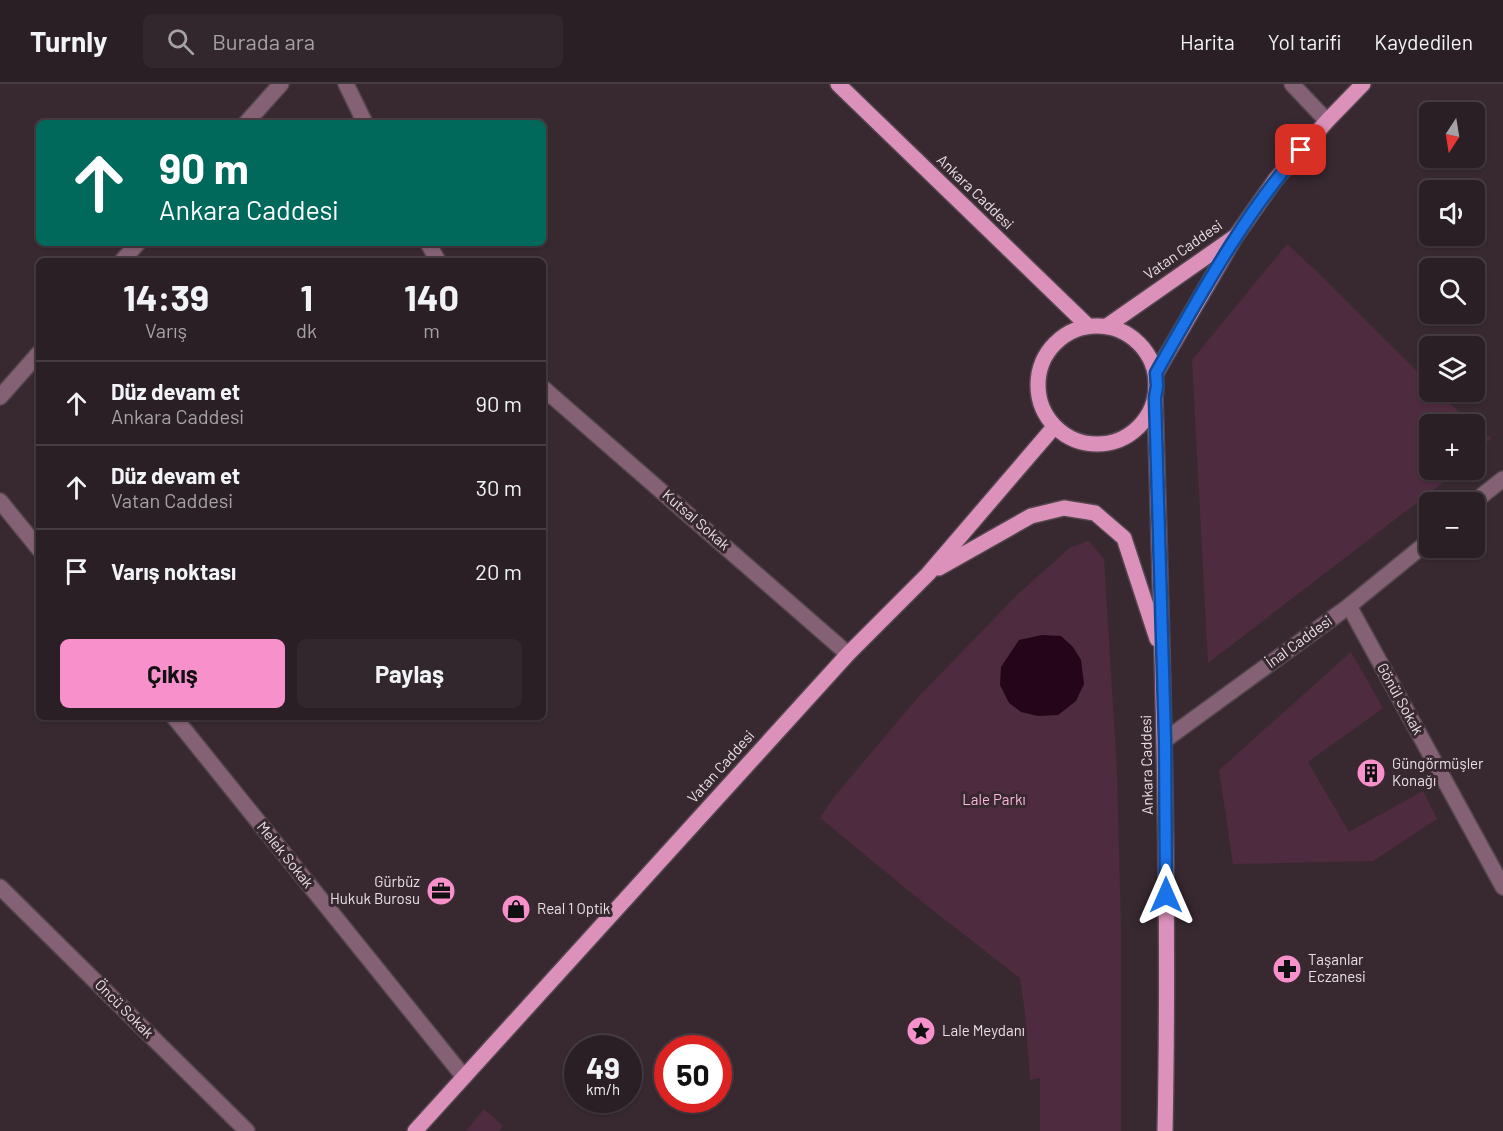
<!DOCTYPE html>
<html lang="tr">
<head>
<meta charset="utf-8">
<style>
  body { margin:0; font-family:Barlow,sans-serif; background:#32272d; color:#f1f3f6; height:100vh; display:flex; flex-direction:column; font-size:22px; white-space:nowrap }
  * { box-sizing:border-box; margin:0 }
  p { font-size:20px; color:#a5a2a7 }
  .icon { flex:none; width:33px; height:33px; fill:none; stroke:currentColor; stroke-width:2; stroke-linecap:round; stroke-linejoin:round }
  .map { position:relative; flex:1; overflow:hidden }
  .details { position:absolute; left:36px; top:174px; width:510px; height:462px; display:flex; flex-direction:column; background:#2a1f25; border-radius:9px; box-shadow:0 2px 4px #0004,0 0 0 2px #463d42 }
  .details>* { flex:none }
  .banner { position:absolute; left:36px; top:36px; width:510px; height:126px; border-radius:9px; box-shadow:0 2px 4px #0004,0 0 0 2px #463d42; background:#00695c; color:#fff; overflow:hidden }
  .needle { width:39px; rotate:192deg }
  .buttons { position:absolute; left:1419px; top:18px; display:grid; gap:12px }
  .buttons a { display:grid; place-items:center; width:66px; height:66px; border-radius:9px; background:#2a1f25; box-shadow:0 2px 4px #0004,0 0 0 2px #463d42; font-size:30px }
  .speed { position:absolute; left:564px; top:951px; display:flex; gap:12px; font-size:30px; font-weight:700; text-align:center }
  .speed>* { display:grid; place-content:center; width:78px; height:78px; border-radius:50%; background:#2a1f25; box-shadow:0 2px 4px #0004,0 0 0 2px #463d42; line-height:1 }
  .speed small { font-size:15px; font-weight:400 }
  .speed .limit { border:9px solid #d22; background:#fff; color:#111 }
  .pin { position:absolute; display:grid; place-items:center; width:51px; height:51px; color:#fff; margin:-26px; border-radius:12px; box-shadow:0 3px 9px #0006 }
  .me { position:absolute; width:66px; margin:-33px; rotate:0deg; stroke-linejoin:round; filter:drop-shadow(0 0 4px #0008) }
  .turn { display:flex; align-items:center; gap:21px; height:126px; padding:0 24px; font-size:27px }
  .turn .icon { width:78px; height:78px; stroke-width:2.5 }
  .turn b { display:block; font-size:42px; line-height:51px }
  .eta { display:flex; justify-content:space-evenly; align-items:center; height:102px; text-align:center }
  .eta b { font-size:36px; font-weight:700; line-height:42px }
  .cta { display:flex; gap:12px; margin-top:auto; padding:12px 24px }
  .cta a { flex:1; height:69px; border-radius:9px; background:#f890cb; color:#111; font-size:24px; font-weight:700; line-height:69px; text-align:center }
  .cta a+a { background:#32272d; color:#f1f3f6 }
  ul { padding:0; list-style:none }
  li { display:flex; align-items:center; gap:18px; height:84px; padding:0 24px; border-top:2px solid #463d42 }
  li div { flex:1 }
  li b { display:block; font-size:22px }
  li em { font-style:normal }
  header { display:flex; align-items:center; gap:36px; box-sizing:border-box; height:84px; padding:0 30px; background:#2a1f25; border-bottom:2px solid #463d42 }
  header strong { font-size:28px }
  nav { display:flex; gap:33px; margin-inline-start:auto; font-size:21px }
  .search { width:420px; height:54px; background:#32272d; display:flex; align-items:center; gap:15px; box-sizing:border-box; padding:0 21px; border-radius:9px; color:#a5a2a7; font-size:22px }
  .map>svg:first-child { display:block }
  .green { fill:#4e2b3f }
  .water { fill:#250519 }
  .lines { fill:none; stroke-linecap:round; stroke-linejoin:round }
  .minor-casing { stroke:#54464e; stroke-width:18 }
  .major-casing { stroke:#54464e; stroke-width:18 }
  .minor { stroke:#856175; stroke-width:15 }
  .major { stroke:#dc91bb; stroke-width:15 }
  .route-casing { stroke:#114b97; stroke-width:15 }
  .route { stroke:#1a73e8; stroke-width:10 }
  .labels { text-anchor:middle; stroke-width:6; stroke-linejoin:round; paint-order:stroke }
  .street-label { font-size:15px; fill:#e9dfe4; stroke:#382931 }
  .poi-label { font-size:15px; fill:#e9dfe4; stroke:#382931; text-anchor:start }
  .park-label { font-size:15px; fill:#fbb6dc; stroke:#382931 }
</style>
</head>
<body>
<header>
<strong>Turnly</strong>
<div class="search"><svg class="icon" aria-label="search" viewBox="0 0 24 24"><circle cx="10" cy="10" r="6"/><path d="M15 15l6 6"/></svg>Burada ara</div>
<nav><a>Harita</a><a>Yol tarifi</a><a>Kaydedilen</a></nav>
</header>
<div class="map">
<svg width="1503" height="1047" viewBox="0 0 1503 1047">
  <rect width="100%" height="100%" fill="#382931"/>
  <g class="green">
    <polygon points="1287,160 1314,185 1429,299 1430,308 1438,308 1459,328 1491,354 1475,370 1474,340 1430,340 1430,386 1458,386 1436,404 1208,579 1192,276"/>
    <polygon points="1089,457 1104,475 1117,687 1121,846 1121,1047 1040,1047 1040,994 1030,996 1025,929 1020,894 926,821 820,734 834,713 919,612 1016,512 1039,491 1071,463"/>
    <polygon points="1351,568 1383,624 1308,678 1349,748 1423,707 1437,735 1373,777 1233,780 1219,686"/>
    <polygon points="484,1025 503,1042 499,1047 466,1047"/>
  </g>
  <polygon class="water" points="1042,551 1061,552 1073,563 1081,576 1084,600 1076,617 1058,631 1038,632 1021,628 1009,619 1000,601 1001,583 1019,556"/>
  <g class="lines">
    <g class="minor-casing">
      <g id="minor">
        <polyline points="346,0 365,39"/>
        <polyline points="1292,0 1327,37"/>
        <polyline points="246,39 281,0"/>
        <polyline points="428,159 438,177"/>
        <polyline points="122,177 138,159"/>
        <polyline points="543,304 848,570"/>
        <polyline points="0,313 39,269"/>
        <polyline points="0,417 39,465"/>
        <polyline points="1474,418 1503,395"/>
        <polyline points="1349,522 1503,803"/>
        <polyline points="174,633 464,993"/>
        <polyline points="1165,656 1349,522 1430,456"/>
        <polyline points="0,803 247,1047"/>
      </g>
    </g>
    <g class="major-casing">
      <g id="major">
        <polyline points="838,0 1088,242"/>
        <circle cx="1097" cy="301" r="59"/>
        <polyline points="1107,242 1236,152 1276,95 1327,37 1363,0"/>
        <polyline points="1156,289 1233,157"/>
        <path d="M1155,314C1162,559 1170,803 1165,1047"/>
        <polyline points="939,484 1031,432 1064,424 1095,429 1124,454 1157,555"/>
        <polyline points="415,1047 848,570 928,490 1054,343"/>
      </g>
    </g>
    <use href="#minor" class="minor"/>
    <use href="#major" class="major"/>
  </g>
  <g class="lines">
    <g class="route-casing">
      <path id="route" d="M1166,811L1165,656L1155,314L1157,302L1156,289C1200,212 1242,133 1301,66"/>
    </g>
    <use href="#route" class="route"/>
  </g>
  <defs>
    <g id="building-disc" transform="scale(1.5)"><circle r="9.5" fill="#f890cb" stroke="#382931"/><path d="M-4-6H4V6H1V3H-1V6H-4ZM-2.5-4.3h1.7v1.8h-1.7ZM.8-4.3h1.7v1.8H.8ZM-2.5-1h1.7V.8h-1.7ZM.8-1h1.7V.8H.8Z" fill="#111"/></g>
    <g id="office-disc" transform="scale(1.5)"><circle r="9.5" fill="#f890cb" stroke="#382931"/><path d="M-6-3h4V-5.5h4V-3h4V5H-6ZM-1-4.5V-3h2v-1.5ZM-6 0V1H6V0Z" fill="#111"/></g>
    <g id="shop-disc" transform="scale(1.5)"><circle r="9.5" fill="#f890cb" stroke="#382931"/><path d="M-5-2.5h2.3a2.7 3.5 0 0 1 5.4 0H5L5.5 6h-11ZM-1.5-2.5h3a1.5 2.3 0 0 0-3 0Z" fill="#111"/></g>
    <g id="pharmacy-disc" transform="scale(1.5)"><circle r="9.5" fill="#f890cb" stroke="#382931"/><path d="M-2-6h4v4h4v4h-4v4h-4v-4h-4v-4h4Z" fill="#111"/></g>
    <g id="sight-disc" transform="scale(1.5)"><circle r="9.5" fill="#f890cb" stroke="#382931"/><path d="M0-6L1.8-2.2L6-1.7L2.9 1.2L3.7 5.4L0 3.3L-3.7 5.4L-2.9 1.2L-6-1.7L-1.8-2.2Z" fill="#111"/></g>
  </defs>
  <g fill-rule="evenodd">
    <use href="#building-disc" x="1371" y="689"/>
    <use href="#office-disc" x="441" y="807"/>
    <use href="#shop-disc" x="516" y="825"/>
    <use href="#pharmacy-disc" x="1287" y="885"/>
    <use href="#sight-disc" x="921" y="947"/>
  </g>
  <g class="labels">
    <g class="street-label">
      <text transform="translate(975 108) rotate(44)" y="5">Ankara Caddesi</text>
      <text transform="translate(1183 166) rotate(-35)" y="5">Vatan Caddesi</text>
      <text transform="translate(696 436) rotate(41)" y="5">Kutsal Sokak</text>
      <text transform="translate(1299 558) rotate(-36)" y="5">İnal Caddesi</text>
      <text transform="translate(1400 615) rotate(61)" y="5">Gönül Sokak</text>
      <text transform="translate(1147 681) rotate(-91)" y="5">Ankara Caddesi</text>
      <text transform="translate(721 683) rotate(-48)" y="5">Vatan Caddesi</text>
      <text transform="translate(285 771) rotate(51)" y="5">Melek Sokak</text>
      <text transform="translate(124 925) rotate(45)" y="5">Öncü Sokak</text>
    </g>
    <g class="poi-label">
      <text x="1392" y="685">Güngörmüşler<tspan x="1392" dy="17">Konağı</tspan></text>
      <text x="420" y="803" text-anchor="end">Gürbüz<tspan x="420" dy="17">Hukuk Burosu</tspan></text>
      <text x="537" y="830">Real 1 Optik</text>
      <text x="1308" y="881">Taşanlar<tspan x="1308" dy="17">Eczanesi</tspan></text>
      <text x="942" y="952">Lale Meydanı</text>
    </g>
    <g class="park-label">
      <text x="994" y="721">Lale Parkı</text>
    </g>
  </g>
</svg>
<div class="buttons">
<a><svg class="needle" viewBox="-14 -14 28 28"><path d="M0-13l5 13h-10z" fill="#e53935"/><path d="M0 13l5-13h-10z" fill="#a5a2a7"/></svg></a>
<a><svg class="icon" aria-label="sound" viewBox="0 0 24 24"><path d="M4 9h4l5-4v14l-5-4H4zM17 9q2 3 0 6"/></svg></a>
<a><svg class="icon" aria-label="search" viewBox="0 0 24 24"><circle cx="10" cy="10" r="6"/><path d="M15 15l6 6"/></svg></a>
<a><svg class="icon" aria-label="layers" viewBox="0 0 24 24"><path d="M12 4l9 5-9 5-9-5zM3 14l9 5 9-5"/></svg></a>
<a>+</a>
<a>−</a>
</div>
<div class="speed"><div>49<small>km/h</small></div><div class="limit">50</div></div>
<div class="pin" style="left:1301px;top:66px;background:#d93025"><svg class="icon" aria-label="arrive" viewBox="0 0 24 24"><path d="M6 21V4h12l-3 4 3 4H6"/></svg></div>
<svg class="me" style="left:1166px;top:811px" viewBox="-20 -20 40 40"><path d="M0-17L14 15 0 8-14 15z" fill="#1a73e8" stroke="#fff" stroke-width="4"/></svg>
<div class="banner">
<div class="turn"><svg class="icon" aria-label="ahead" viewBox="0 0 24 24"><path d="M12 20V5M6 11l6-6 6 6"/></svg><div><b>90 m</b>Ankara Caddesi</div></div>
</div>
<section class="details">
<div class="eta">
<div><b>14:39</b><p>Varış</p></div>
<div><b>1</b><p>dk</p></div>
<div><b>140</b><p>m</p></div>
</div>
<ul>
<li><svg class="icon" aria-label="ahead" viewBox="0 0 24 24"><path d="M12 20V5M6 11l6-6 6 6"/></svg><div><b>Düz devam et</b><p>Ankara Caddesi</p></div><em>90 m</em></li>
<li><svg class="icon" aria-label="ahead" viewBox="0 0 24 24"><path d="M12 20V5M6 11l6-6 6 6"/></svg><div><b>Düz devam et</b><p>Vatan Caddesi</p></div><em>30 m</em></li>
<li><svg class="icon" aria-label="arrive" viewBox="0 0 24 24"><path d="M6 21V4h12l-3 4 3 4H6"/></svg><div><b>Varış noktası</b></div><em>20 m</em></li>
</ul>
<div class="cta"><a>Çıkış</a><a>Paylaş</a></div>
</section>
</div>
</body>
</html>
